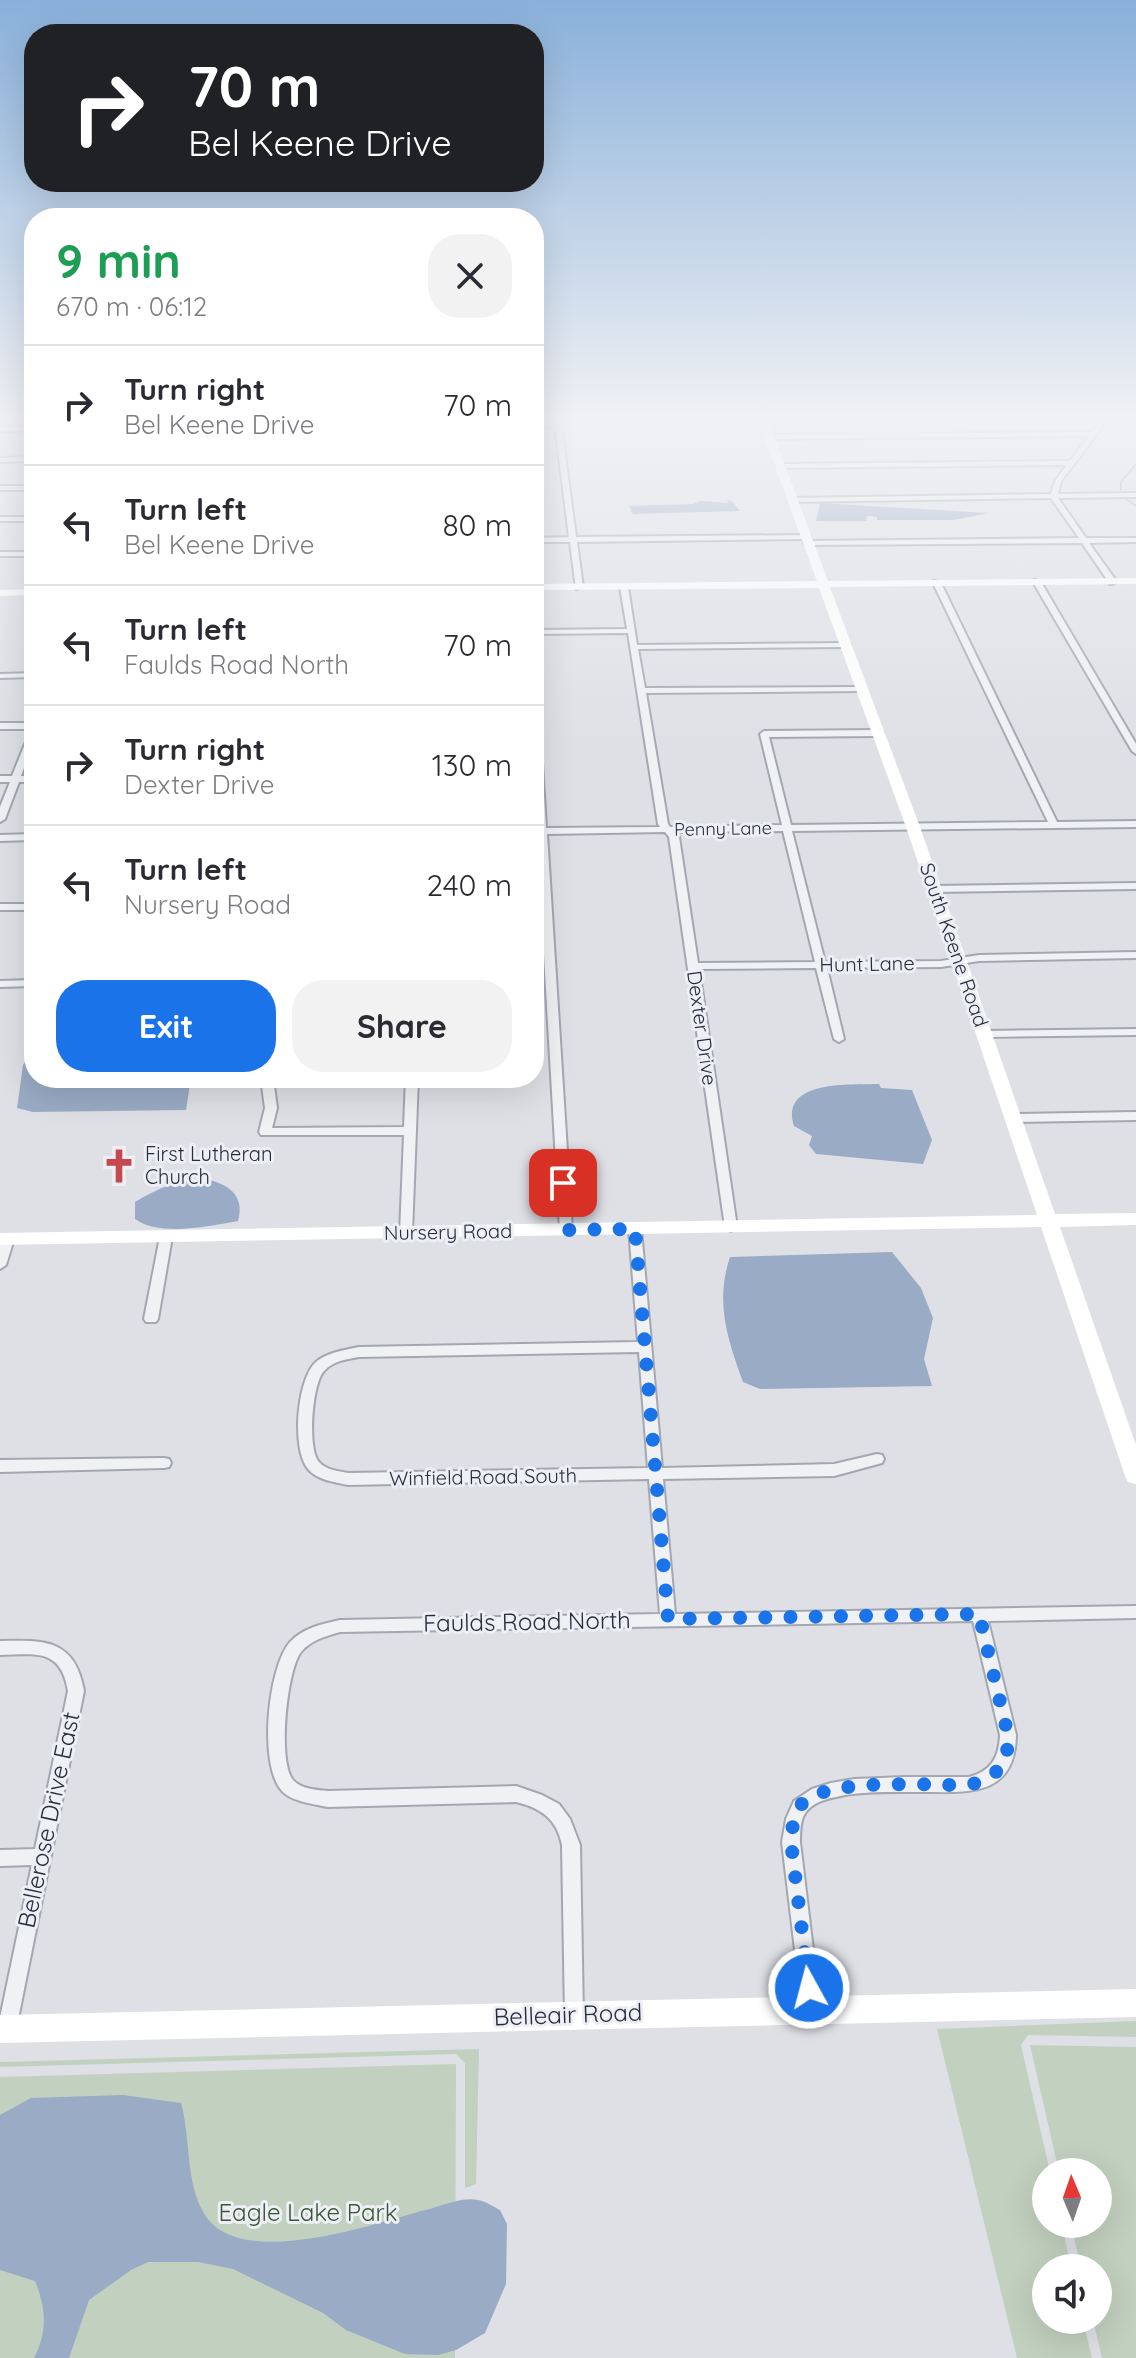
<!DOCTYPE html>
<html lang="en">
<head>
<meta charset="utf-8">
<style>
  body { margin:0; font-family:Quicksand,sans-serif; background:#f2f2f3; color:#2b2b33; height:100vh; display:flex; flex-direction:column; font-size:30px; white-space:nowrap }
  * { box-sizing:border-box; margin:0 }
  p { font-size:26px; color:#7c7c81 }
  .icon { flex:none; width:44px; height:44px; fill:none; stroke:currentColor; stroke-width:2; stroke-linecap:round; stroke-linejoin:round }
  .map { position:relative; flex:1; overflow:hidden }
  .sheet { position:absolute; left:24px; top:208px; width:520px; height:880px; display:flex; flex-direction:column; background:#fff; border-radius:32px; box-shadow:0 8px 32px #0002 }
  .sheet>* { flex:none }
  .top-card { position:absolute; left:24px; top:24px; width:520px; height:168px; border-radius:32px; box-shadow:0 8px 32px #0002; background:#202124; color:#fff; overflow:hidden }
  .needle { width:52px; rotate:358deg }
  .controls { position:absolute; left:1032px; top:2158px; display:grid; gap:16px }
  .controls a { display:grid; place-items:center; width:80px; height:80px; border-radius:50%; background:#fff; box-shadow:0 8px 32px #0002; font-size:40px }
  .pin { position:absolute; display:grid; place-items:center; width:68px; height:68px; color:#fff; margin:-34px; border-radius:16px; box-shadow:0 4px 12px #0006 }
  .me { position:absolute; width:88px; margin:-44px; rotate:353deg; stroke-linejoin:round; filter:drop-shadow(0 0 6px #0008) }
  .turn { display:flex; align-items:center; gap:28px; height:168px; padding:0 32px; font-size:36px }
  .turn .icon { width:104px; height:104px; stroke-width:2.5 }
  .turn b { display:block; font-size:56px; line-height:68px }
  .round { display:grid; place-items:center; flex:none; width:84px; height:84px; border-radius:32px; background:#f2f2f3 }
  .summary { display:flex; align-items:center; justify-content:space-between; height:136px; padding:0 32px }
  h1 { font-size:48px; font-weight:700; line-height:60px; color:#1e9e55 }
  .primary-button { display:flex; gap:16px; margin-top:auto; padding:16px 32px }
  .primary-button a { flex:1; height:92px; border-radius:32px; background:#1a73e8; color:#fff; font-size:32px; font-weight:700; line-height:92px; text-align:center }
  .primary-button a+a { background:#f2f2f3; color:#2b2b33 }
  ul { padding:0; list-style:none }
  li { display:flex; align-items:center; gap:24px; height:120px; padding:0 32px; border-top:2px solid #e1e1e2 }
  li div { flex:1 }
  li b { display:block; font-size:30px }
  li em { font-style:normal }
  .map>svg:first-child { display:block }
  .green { fill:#c2d0bf }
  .water { fill:#9aabc5 }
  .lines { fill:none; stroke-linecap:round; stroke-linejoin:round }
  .stream { stroke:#9aabc5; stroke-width:2 }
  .street-casing { stroke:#a4a7b0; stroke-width:4 }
  .street { fill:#f0f1f5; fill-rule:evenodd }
  .secondary { fill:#fff; fill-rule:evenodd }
  .route { stroke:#1a73e8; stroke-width:14; stroke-dasharray:0 25.2 }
  .labels { text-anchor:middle; stroke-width:6; stroke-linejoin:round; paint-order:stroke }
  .far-street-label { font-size:18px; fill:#282d3c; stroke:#edeff4 }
  .street-label { font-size:20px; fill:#282d3c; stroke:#edeff4 }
  .poi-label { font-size:20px; fill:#282d3c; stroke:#edeff4; text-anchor:start }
  .near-street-label { font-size:24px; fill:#282d3c; stroke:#edeff4 }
  .near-park-label { font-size:24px; fill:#395736; stroke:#edeff4 }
</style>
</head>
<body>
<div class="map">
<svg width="1136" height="2358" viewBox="0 0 1136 2358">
  <rect width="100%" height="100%" fill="#dee0e6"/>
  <g class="green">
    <polygon points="1136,2021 1136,2037 1028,2035 1021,2045 1050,2172 1046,2172 1046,2224 1062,2224 1071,2268 1046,2268 1046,2320 1083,2320 1092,2358 1017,2358 937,2029"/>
    <polygon points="1030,2045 1136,2047 1136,2358 1102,2358 1093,2320 1098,2320 1098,2268 1081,2268 1071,2224 1098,2224 1098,2172 1059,2172"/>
    <polygon points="479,2049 476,2184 465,2188 465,2063 456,2054 0,2067 0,2062"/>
    <polygon points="456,2064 455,2358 0,2358 0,2077"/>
  </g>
  <g class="water">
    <polygon points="726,500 732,501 740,511 633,514 629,506 693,504 701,501 729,503"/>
    <polygon points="820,503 989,513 954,520 877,520 877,517 867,516 866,521 816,521"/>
    <polygon points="34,1049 34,1078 191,1078 186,1110 33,1112 17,1108 23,1065"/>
    <path d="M879,1084L881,1088L912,1090L932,1140L923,1164L816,1154L809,1145L812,1136L794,1126C779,1079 852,1085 879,1084Z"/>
    <path d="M209,1180C231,1185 245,1198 238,1221C210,1226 160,1237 135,1219V1202C160,1187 179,1179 209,1180Z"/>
    <path d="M892,1252L921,1288L933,1318L924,1359L932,1386L760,1389L743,1382C727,1338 715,1302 730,1257Z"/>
    <path d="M123,2095L181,2103C191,2139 185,2183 205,2215C240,2271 374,2224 425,2210C439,2207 463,2196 478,2200C485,2201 494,2207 500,2210L507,2224L506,2284L485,2333L456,2350L438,2355L405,2354L346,2330L323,2313L233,2269L198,2262H148L131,2270L89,2300L69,2358H34C48,2331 46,2308 35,2281L0,2270V2115L31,2098Z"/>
  </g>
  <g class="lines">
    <g class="stream">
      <polyline points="1121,490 1121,482 1136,464"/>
      <polyline points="1126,499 1136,506"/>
    </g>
    <g class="street-casing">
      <g id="street">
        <polygon points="554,417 560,417 576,537 806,535 810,537 806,539 577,542 583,587 576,589 570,542 534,542 534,538 569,537 555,426 534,427 534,423 555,422"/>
        <polygon points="659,417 665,417 666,424 662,424"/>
        <polygon points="1104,417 1110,417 1061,481 1058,494 1136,493 1136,497 1058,498 1086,538 1136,538 1136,542 1089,543 1117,582 1113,584 1110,584 1082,543 808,545 804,543 808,541 1079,538 1051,498 792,502 789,500 792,498 1051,494 1055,481 1067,465 779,468 776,466 779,464 1070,461 1089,436 769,439 766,437 769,435 1092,432"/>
        <rect x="0" y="427" width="34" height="4"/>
        <polygon points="34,457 34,461 0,462 0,458"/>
        <rect x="0" y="486" width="34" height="4"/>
        <rect x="0" y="517" width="34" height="4"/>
        <rect x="0" y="552" width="34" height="4"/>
        <polygon points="1034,580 1041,582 1136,744 1136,754 1132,751 1033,582"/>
        <path d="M934,581L941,583L1057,822L1136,821V827L792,831L825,962L941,961L979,955L1136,952V958L979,961L941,967L827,968L844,1039L839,1042L834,1039L816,968L699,969L737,1227L731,1231L725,1227L669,837L665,832L547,834L572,1230L570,1233H562L560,1230L537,834H534V828H537L534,772V696L538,698L546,828L660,827L658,824L628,633L534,634V630L627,629L620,587L624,585L628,587L637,645L849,643L850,645L846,647L638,649L645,688L862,687L866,689L862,691L646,693L668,824L670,827L782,825L760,734L764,731L879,730L883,733L879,736L769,737L791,825L1048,822L933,583ZM783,831L815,962L698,963L679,837L675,832Z"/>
        <polygon points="34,673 34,677 0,678 0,674"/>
        <polygon points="0,723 34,723 34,741 21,776 34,776 34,782 19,782 5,819 0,822 0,807 10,782 0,782 0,776 12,776 31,729 0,729"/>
        <polygon points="34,834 34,840 0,841 0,835"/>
        <polygon points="1136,883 1136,889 934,892 929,889 934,886"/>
        <rect x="0" y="904" width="34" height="6"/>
        <polygon points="34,980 34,986 0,987 0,981"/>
        <polygon points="1136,1029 1136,1035 985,1037 980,1034 985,1031"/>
        <polygon points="261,1078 273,1078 277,1108 272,1128 404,1127 406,1078 418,1078 412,1233 410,1236 406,1237 400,1233 404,1135 261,1135 259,1132 265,1108"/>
        <polygon points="1136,1112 1136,1120 1013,1122 1007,1118 1013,1114"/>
        <path d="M635,1225L641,1229L662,1468L834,1464L877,1454L882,1455L884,1459L882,1463L834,1476L663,1479L675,1614L1136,1606V1618L988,1621L1016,1735C1015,1798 967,1792 920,1792C895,1792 870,1791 845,1795C832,1798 815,1800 806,1812C800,1819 800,1833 800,1842L820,2008L817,2014L811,2017L805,2014L802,2008L782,1842L786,1819L794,1801L812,1789L831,1783L854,1779L905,1777H969C991,1771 999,1758 1000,1735L973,1621L340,1632C326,1636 311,1640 301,1652C287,1669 277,1762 293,1780C301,1789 317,1790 328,1791L516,1786L542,1795L559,1804L570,1819L580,1845L583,2016L581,2023L574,2025L567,2023L565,2016L562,1845C557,1819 541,1808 516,1802L328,1807C314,1804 292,1802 282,1791C258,1765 268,1667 290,1642C303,1628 322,1624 340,1620L660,1614L649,1479L348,1485C334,1482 317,1480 308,1469C291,1449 297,1377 317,1361C329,1352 345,1350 359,1347L638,1342L629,1229ZM639,1352L648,1468L348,1473C338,1471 326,1470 319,1462C307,1450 312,1383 324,1371C333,1361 347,1359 359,1357Z"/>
        <polygon points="166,1233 172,1237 158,1319 156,1322 146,1322 144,1319 160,1237"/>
        <polygon points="8,1235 14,1239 6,1265 0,1269 0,1245 4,1236"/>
        <polygon points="164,1458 169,1459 171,1463 169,1467 164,1468 0,1472 0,1460"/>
        <path d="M0,1641C45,1640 75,1639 84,1691L16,2029L14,2036L7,2038L0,2034V2018L32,1865L0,1866V1850L35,1849L68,1691C61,1648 36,1654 0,1655Z"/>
      </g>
    </g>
    <use href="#street" class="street"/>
    <g class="secondary">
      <polygon points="757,417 767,417 828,581 1136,578 1136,584 830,587 920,827 1055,1214 1136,1213 1136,1225 1060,1227 1136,1445 1136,1484 1128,1482 1125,1476 1041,1227 0,1245 0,1233 1037,1215 906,827 819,588 534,590 534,584 817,581"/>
      <polygon points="34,589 34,595 0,596 0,590"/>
      <polygon points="1136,1989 1136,2017 0,2043 0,2015"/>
    </g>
  </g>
  <linearGradient id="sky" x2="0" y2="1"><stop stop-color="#89b0da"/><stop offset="0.56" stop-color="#f0f1f4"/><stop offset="1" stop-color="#f0f1f4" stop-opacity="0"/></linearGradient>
  <rect width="1136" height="747" fill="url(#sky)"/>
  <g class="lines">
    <path class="route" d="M563,1183L566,1230L635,1229L668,1619L979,1614L1008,1735C1009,1764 997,1778 969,1785C931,1786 823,1776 800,1806C793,1816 792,1830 791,1842L809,1988"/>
  </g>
  <defs>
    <g id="church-bare" transform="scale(2.76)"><path d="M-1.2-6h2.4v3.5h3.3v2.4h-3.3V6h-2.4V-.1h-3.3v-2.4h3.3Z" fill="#c6484f" stroke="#edeff4" stroke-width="2.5" paint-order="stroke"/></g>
  </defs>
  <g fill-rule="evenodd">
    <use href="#church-bare" x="119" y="1166"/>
  </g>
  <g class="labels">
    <g class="far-street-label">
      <text transform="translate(723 829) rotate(-1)" y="6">Penny Lane</text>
    </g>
    <g class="street-label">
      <text transform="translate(954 945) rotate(71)" y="7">South Keene Road</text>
      <text transform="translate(867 964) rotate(-1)" y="7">Hunt Lane</text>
      <text transform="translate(702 1028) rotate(82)" y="7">Dexter Drive</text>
      <text transform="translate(448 1232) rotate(-1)" y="7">Nursery Road</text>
      <text transform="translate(483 1477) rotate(-1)" y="7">Winfield Road South</text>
    </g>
    <g class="poi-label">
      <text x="145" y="1161">First Lutheran<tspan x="145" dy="23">Church</tspan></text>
    </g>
    <g class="near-street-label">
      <text transform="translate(527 1622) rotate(-1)" y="8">Faulds Road North</text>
      <text transform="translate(49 1820) rotate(-78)" y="8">Bellerose Drive East</text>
      <text transform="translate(568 2015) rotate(-2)" y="8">Belleair Road</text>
    </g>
    <g class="near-park-label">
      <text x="308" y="2221">Eagle Lake Park</text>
    </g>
  </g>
</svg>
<div class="controls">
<a><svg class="needle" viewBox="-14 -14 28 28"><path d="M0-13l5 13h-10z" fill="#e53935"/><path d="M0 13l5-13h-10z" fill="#7c7c81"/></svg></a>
<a><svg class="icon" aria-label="sound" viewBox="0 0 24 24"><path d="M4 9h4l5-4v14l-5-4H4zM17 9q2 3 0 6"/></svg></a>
</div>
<div class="pin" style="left:563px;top:1183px;background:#d93025"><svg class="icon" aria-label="arrive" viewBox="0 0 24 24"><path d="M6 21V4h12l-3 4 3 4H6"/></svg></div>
<svg class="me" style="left:809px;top:1988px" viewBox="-20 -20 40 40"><circle r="17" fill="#1a73e8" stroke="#fff" stroke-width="3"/><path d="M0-11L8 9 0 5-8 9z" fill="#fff"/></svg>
<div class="top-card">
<div class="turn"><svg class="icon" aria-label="right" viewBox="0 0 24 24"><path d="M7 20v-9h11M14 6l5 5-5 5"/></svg><div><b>70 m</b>Bel Keene Drive</div></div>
</div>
<section class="sheet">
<div class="summary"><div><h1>9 min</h1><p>670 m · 06:12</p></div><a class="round"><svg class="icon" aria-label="close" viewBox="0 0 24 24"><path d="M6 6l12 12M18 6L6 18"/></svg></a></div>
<ul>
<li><svg class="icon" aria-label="right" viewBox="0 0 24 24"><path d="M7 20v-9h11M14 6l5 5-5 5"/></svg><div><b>Turn right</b><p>Bel Keene Drive</p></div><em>70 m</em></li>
<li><svg class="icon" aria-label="left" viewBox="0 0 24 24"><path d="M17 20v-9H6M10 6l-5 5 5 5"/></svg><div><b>Turn left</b><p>Bel Keene Drive</p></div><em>80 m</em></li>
<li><svg class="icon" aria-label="left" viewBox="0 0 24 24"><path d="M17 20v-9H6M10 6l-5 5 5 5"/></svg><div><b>Turn left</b><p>Faulds Road North</p></div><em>70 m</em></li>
<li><svg class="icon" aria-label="right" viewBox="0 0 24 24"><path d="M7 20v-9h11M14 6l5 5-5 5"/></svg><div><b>Turn right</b><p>Dexter Drive</p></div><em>130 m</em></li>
<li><svg class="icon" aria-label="left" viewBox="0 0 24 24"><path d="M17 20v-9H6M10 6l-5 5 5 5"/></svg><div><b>Turn left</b><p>Nursery Road</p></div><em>240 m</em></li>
</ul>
<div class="primary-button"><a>Exit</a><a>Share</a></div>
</section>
</div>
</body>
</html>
